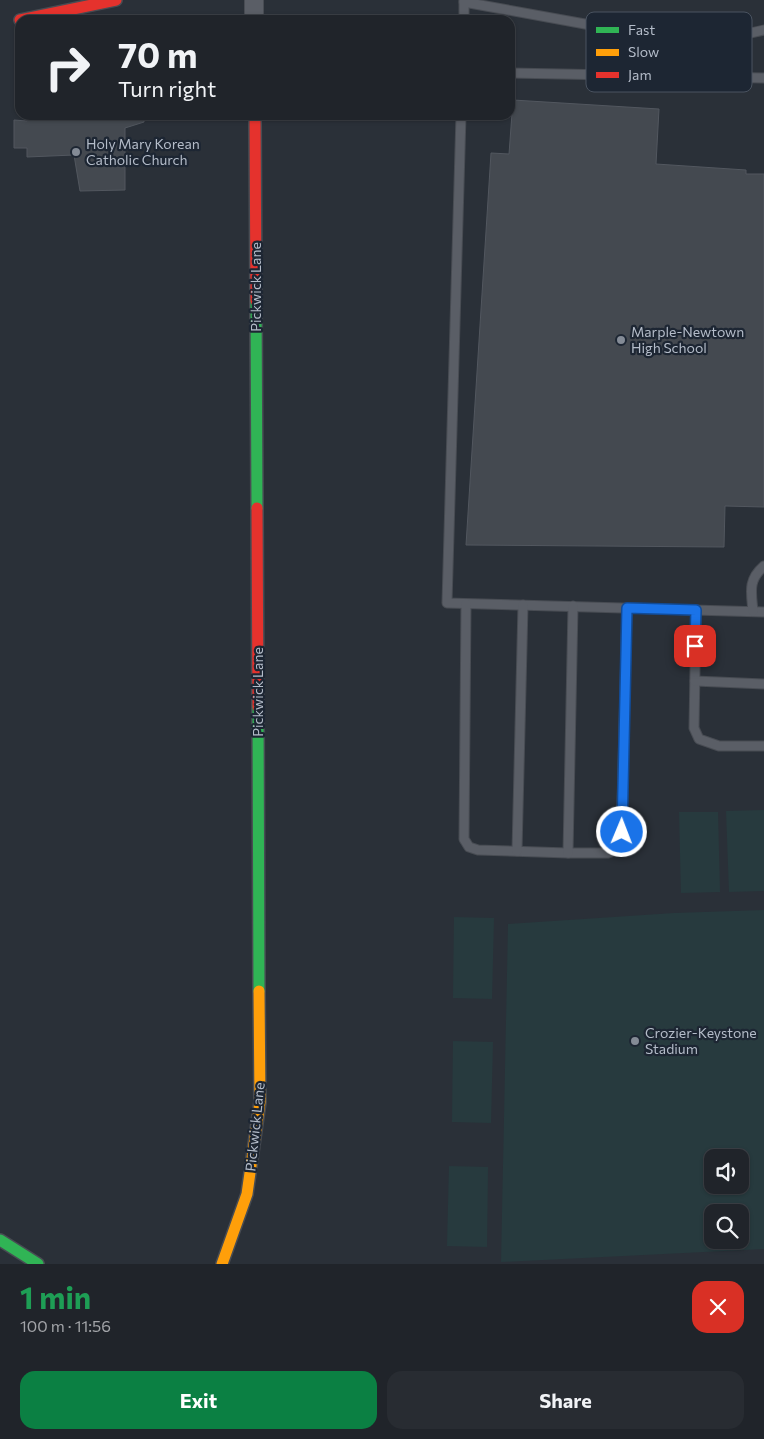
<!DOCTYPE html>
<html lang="en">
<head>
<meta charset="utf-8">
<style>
  body { margin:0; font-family:Commissioner,sans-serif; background:#282c32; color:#f1f3f6; height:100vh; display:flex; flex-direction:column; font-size:19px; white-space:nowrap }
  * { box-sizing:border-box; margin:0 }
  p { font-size:16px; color:#a2a4a8 }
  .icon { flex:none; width:28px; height:28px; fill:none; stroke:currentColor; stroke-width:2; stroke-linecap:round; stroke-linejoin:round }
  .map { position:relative; height:1264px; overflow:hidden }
  .drawer { display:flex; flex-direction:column; background:#20242a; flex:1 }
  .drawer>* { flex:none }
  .guide { position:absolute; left:15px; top:15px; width:500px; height:105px; border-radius:15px; box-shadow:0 1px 4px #0004,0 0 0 1px #3d4147; background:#20242a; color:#f1f3f6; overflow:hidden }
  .controls { position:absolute; left:704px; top:1149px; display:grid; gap:10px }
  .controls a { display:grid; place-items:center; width:45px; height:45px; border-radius:10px; background:#20242a; box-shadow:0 1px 4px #0004,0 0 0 1px #3d4147; font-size:25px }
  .pin { position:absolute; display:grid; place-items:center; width:42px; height:42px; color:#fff; margin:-21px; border-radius:10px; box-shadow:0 2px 8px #0006 }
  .me { position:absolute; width:55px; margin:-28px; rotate:1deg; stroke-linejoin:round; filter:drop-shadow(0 0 4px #0008) }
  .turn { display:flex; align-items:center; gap:18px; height:105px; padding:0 20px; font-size:22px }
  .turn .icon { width:65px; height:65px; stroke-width:2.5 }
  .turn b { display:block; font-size:35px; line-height:42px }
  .round { display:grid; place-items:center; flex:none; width:52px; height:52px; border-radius:15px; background:#282c32 }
  .headline { display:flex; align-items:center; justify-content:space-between; height:85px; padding:0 20px }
  h1 { font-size:30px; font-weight:700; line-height:38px; color:#1e9e55 }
  .button { display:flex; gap:10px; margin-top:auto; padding:10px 20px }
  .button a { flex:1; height:58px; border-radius:15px; background:#0b8043; color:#fff; font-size:20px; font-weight:700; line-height:58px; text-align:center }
  .button a+a { background:#282c32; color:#f1f3f6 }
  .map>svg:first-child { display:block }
  .green { fill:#273a3e; fill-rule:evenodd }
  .building { fill:#444950; stroke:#52575f }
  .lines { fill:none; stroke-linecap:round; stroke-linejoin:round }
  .lane-casing { stroke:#484c53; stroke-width:11 }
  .street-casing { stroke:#484c53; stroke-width:20 }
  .fast-casing { stroke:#484c53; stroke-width:14 }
  .slow-casing { stroke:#484c53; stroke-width:14 }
  .jam-casing { stroke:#484c53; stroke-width:14 }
  .lane { stroke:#5a5e66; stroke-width:9 }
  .street { stroke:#5a5e66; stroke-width:18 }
  .fast { stroke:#30b455; stroke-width:11 }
  .slow { stroke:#ff9f0a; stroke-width:11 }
  .jam { stroke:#e5322d; stroke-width:11 }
  .route-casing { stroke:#114b97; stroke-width:12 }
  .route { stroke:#1a73e8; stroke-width:9 }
  .poi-dot { fill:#848b96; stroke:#1d2633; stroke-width:2 }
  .labels { text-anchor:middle; stroke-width:4.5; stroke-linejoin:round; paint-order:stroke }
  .poi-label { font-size:14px; fill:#b4bcc9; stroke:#1d2633; text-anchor:start }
  .street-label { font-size:14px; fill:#b4bcc9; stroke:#1d2633 }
  .key { fill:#1d2633; stroke:#4a5360; stroke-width:1 }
  .key-label { font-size:14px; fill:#b4bcc9 }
</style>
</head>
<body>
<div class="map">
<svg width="764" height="1264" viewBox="0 0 764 1264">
  <rect width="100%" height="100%" fill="#2a3038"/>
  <g class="green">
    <polygon points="764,810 764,891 729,892 726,811"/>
    <polygon points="679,812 718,812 720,892 681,893"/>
    <path d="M764,910V1249L501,1262L508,924L674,913ZM712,1158H740V1185H712ZM740,1212V1240H712V1212Z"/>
    <polygon points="454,917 494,918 492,999 453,998"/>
    <polygon points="453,1041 493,1042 491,1123 452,1122"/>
    <polygon points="449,1166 488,1167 487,1247 447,1246"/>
  </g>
  <g class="building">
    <polygon points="513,100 659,109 656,164 746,170 746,174 764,174 764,507 725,506 724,547 466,545 491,153 509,154"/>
    <polygon points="27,115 144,115 144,122 125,128 125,190 80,191 74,155 27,157 27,148 14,148 14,120 27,121"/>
  </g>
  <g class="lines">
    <g class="lane-casing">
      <g id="lane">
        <polyline points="464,2 618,30 746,34 764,30"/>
        <polyline points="464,20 464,0"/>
        <polyline points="510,73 764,78"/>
        <polyline points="461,115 447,603 764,612"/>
        <polyline points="466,604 464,839 469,847 478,850 568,853 608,853 617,850 621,843 627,608"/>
        <polyline points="696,610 694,728 699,739 719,746 764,746"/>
        <path d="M753,611C751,591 748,580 764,566"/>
        <polyline points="695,681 764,684"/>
        <polyline points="517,851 523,605"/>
        <polyline points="568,853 573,606"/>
      </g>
    </g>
    <g class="street-casing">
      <polyline id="street" points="254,0 254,20"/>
    </g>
    <g class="fast-casing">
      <g id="fast">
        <polyline points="256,301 257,508"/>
        <polyline points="258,707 259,991"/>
        <polyline points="0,1240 38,1264"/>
      </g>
    </g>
    <g class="slow-casing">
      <polyline id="slow" points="222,1264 247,1194 260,1102 259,991"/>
    </g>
    <g class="jam-casing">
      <g id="jam">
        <polyline points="20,20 116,0"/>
        <polyline points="255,115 256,301"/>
        <polyline points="257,508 258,707"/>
      </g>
    </g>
    <use href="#lane" class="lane"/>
    <use href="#street" class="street"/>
    <use href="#fast" class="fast"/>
    <use href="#slow" class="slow"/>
    <use href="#jam" class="jam"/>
  </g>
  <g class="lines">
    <g class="route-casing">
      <polyline id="route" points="622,832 627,608 696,610 695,646"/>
    </g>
    <use href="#route" class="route"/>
  </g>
  <g class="poi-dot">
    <circle cx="76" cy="152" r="5"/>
    <circle cx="621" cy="340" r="5"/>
    <circle cx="635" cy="1041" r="5"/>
  </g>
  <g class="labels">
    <g class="poi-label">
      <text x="86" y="149">Holy Mary Korean<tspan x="86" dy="16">Catholic Church</tspan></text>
      <text x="631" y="337">Marple-Newtown<tspan x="631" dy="16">High School</tspan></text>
      <text x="645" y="1038">Crozier-Keystone<tspan x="645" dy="16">Stadium</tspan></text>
    </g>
    <g class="street-label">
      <text transform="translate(256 287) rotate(-90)" y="5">Pickwick Lane</text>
      <text transform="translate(258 692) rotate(-90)" y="5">Pickwick Lane</text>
      <text transform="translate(255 1127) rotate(-84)" y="5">Pickwick Lane</text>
    </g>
  </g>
  <rect x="586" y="12" width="166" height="80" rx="8" class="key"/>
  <rect x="596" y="27" width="23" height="6" fill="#30b455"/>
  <rect x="596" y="49" width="23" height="7" fill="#ff9f0a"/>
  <rect x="596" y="72" width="23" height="6" fill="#e5322d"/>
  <g class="key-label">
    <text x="628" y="35">Fast</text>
    <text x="628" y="57">Slow</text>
    <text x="628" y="80">Jam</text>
  </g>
</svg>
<div class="controls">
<a><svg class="icon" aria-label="sound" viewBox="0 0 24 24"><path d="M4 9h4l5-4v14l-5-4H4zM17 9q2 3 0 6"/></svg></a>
<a><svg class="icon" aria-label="search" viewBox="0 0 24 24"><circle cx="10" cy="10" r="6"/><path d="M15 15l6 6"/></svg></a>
</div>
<div class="pin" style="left:695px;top:646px;background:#d93025"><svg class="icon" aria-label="arrive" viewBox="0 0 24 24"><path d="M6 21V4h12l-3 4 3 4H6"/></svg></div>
<svg class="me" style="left:622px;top:832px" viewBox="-20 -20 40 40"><circle r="17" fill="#1a73e8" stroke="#fff" stroke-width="3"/><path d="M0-11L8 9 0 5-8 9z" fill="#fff"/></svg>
<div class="guide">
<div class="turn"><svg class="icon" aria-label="right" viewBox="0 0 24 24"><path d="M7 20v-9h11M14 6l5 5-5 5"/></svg><div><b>70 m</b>Turn right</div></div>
</div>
</div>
<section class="drawer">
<div class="headline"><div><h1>1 min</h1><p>100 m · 11:56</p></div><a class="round" style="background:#d93025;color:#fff"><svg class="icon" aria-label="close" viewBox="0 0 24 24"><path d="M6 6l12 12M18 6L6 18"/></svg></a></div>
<div class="button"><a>Exit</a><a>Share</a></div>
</section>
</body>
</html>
